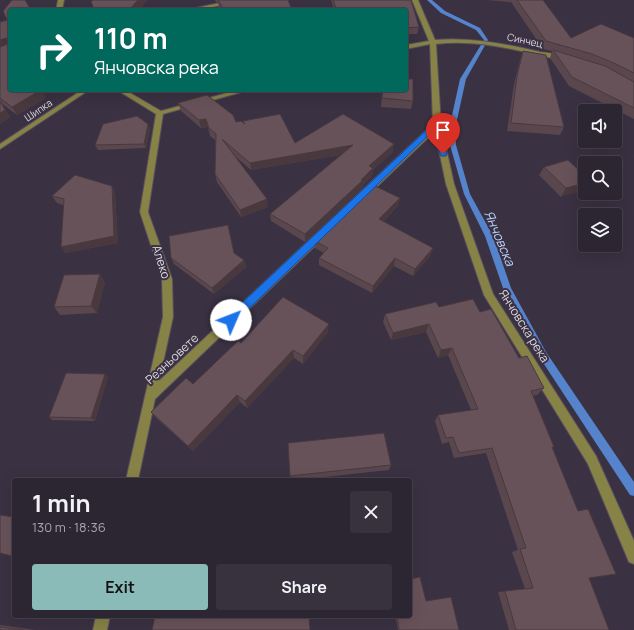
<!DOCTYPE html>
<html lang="en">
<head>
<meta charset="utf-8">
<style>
  body { margin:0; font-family:Manrope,sans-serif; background:#38313e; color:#f1f3f6; height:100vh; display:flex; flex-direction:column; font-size:15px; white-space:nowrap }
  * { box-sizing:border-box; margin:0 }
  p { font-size:13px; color:#a6a5ac }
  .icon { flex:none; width:22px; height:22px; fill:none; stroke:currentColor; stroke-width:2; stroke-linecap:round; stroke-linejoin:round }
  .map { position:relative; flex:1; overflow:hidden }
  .panel { position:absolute; left:12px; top:478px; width:400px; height:140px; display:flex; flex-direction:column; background:#2c2532; border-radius:4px; box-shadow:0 4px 16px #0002,0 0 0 1px #48424d }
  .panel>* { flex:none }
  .hud { position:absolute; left:8px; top:8px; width:400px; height:84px; border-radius:4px; box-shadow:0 4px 16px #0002,0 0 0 1px #48424d; background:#00695c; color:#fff; overflow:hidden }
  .tools { position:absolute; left:578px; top:104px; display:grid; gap:8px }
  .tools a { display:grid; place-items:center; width:44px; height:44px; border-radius:4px; background:#2c2532; box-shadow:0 4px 16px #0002,0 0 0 1px #48424d; font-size:20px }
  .pin { position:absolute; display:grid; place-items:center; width:34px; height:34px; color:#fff; margin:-41px -17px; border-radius:50% 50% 50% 0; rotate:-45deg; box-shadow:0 0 4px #0007 }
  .pin .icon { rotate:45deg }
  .me { position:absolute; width:44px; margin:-22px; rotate:46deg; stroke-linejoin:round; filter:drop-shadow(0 0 3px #0008) }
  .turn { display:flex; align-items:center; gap:14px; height:84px; padding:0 20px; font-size:18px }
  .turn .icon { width:52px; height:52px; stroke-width:2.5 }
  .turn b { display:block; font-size:28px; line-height:34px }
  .round { display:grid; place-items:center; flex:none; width:42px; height:42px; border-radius:4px; background:#38313e }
  .overview { display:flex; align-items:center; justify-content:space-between; height:68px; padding:0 20px }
  h1 { font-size:24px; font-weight:700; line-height:30px }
  .primary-button { display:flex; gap:8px; margin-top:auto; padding:8px 20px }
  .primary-button a { flex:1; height:46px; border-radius:4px; background:#8bbbb9; color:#111; font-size:16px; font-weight:700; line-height:46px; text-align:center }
  .primary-button a+a { background:#38313e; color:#f1f3f6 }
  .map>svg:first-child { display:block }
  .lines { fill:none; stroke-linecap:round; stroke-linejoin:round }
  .stream { fill:#5583cc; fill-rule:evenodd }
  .minor-casing { stroke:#584f5f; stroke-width:2 }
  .minor { fill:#878246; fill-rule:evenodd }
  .wall { fill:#59474d }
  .shaded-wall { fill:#49393f }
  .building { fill:#68525a; stroke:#49393f }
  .route { fill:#1a73e8; stroke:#114b97 }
  .labels { text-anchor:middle; stroke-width:4; stroke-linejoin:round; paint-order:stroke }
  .far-street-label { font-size:10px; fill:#ded9e4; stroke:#3a3142 }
  .street-label { font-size:12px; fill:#ded9e4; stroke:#3a3142 }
  .water-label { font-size:13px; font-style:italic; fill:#bbd4fb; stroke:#3a3142 }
</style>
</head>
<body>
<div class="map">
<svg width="634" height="630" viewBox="0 0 634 630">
  <rect width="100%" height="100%" fill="#3a3142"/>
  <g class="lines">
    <polygon class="stream" points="427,0 432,0 445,11 480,28 488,40 466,79 455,129 456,145 470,194 493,236 511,288 546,352 634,482 634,496 630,495 540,358 503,288 485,236 464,194 450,145 449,129 460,79 484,40 476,30 441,13"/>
    <g class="minor-casing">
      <g id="minor">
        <polygon points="58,0 64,0 62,10 56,10"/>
        <polygon points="234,0 245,0 198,10 186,10"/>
        <path d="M412,0H418L435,40C471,37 506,44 540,52C549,53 560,54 567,59L564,61C522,51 479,39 436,44L441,125L454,184L493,294L596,456L634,541V564L629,562L588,464L484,295L446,184L435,131L155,399L138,480H126L163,317L162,279L140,212L156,114L117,90H125L161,111L238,90H249L163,114L148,212L172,279L173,317L159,381L433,124L430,44L406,49V45L429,41Z"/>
        <polygon points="82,90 89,90 0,149 0,144"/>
        <polygon points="96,616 110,616 107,630 93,630"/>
      </g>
    </g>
    <use href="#minor" class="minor"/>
  </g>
  <g class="wall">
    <polygon points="12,0 10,90 46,98 17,115 1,103 10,117 0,124 0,22 7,20"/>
    <polygon points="215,0 288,0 292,10 221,10 219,7 218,2 216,2"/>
    <polygon points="331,0 411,0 419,27 417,34 406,34 406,10 334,10"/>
    <polygon points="486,0 543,0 571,38 634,38 634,119 569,86 550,58 552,51 543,49 511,2"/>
    <polygon points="523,51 564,127 560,135 507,131 514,84 520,60"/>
    <polygon points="382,90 406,90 413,101 411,109 381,107"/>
    <polygon points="178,103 236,122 244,123 243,121 295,143 393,152 373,170 372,176 363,185 362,188 305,242 271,221 270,214 341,155 251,170 236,157 268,207 241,217 217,182 215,174 215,140 210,136 208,127 201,128 181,111"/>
    <polygon points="148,124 150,129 146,148 98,150 95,145"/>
    <polygon points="544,167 585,176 561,197 539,175"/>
    <polygon points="112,186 115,193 118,243 65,253 63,205 57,203 52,196"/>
    <polygon points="400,198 398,206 383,222 433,248 430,256 413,276 394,266 372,293 319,265 319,258 324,253 315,248 315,241"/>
    <polygon points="234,253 244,260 246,267 214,294 174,264 171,258"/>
    <polygon points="105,282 97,313 60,315 54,307"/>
    <polygon points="439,307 480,312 519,358 544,388 537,395 533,396 554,447 553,448 589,578 609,630 509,630 498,592 525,589 512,552 518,550 486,453 454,458 449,442 442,444 435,421 438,415 471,410 448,355 438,358 426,332 391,340 383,322 385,314"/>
    <polygon points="328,332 303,364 294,358 247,408 240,402 193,451 156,418 151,412 193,384 241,343"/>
    <polygon points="108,377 95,421 52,420 49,417"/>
    <polygon points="391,465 389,470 297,480 291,480 290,476"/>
    <polygon points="426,601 459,630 398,630 395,616 410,616"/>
    <polygon points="0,625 35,630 0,630"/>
  </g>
  <g class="shaded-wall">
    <polygon points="138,0 148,0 139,10 129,10"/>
    <polygon points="6,38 10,46 0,49 0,40"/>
    <polygon points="42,90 46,98 17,115 12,107"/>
    <polygon points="1,103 10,117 0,124 0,113"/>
    <polygon points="206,119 208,127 201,128 199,120"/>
    <polygon points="148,124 150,129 146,148 144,144"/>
    <polygon points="394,144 393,152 373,170 372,176 363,185 362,188 305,242 305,234 361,180 369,166"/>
    <polygon points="353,145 353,153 251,170 250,163"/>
    <polygon points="585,183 585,190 561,197 566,188"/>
    <polygon points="112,186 115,193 118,243 65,253 61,247"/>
    <polygon points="400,198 398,206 378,227 379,219"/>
    <polygon points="267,199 268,207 241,217 240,210"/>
    <polygon points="433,248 430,256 413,276 415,269"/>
    <polygon points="395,258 394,266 372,293 373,286"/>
    <polygon points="244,260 246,267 214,294 212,288"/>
    <polygon points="100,274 105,282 97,313 91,306"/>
    <polygon points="329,324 328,332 303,364 303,356"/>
    <polygon points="429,324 426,332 391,340 393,333"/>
    <polygon points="452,348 448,355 438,358 441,350"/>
    <polygon points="293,350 294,358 247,408 245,401"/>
    <polygon points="105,374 108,377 95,421 91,418"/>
    <polygon points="237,395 240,402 193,451 188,446"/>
  </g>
  <g class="building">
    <polygon points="12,0 25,0 31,10 10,10 10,90 41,90 12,107 0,98 0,47 7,44 8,40 6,38 0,40 0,22 7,20 3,11"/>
    <polygon points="94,0 138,0 129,10 94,10 91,1"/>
    <polygon points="218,0 288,0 292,10 224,10"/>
    <polygon points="333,0 411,0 419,27 406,28 406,10 337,10"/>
    <polygon points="517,0 543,0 571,38 601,24 634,38 634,73 616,64 592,54 546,41"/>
    <polygon points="553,50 605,66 634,82 634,108 572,77"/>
    <polygon points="523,51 546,55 564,127 511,123 517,76"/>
    <polygon points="406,79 413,79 413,101 382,98 383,90 406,90"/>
    <polygon points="207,95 233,115 236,122 241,121 245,124 243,121 280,114 295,143 343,114 394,144 369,166 373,168 361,180 363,180 305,234 270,214 353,145 250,163 222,139 267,199 240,210 215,174 216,134 209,128 206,119 199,120 178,103"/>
    <polygon points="0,101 5,110 0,113"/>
    <polygon points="137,116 148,124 144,144 95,145 103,124"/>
    <polygon points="568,160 585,176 585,183 566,188 544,167"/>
    <polygon points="75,175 112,186 114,236 61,247 64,199 52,196"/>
    <polygon points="373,185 400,198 379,219 433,248 415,269 395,258 373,286 319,258 328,248 315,241"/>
    <polygon points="228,225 234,253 244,260 212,288 171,258 169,236"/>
    <polygon points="100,274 91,306 54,307 64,275"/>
    <polygon points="283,297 329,324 303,356 293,350 245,401 237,395 188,446 151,412 186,378 193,384 238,341 241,343"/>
    <polygon points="473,299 480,312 491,309 519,358 527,356 544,388 531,391 554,447 552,447 578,511 588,509 616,574 589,578 609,630 516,630 505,591 533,588 520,549 526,548 492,448 459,453 453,437 446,438 438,415 478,409 452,348 441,350 429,324 393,333 385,314 436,302 439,307"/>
    <polygon points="66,373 105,374 91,418 49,417"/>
    <polygon points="384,433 391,465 290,476 288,443"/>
    <polygon points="0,515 14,517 14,552 12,556 0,553"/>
    <polygon points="420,577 426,601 451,597 459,630 399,630 397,616 410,616 410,579"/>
    <polygon points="155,616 309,616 310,630 152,630"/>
    <polygon points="0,627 24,630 0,630"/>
  </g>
  <polygon class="route" points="434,123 440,125 447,154 446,156 441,156 440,154 434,130 234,323 227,323 226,320 227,317"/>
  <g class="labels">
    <g class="far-street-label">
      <text transform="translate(525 40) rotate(12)" y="4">Синчец</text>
      <text transform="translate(38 110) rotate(-34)" y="4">Шипка</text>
    </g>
    <g class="street-label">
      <text transform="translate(161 262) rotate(73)" y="4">Алеко</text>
      <text transform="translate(524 326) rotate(58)" y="4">Янчовска река</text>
      <text transform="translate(172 359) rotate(-43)" y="4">Резньовете</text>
    </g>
    <g class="water-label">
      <text transform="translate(500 238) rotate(67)" y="5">Янчовска</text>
    </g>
  </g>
</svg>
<div class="tools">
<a><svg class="icon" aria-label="sound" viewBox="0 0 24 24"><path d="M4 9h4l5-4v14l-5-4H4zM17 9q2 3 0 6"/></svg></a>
<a><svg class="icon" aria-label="search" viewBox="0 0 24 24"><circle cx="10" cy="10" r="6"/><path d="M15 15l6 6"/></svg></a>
<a><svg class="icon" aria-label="layers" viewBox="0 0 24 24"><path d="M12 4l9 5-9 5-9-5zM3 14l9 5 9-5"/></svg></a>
</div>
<div class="pin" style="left:443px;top:154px;background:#d93025"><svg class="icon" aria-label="arrive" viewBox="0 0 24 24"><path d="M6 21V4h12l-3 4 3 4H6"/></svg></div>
<svg class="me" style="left:231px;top:320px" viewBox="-20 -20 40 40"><circle r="19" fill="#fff"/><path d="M0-13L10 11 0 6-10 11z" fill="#1a73e8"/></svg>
<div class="hud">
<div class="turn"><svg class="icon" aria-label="right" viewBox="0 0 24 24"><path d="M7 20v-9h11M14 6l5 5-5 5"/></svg><div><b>110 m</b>Янчовска река</div></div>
</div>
<section class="panel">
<div class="overview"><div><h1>1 min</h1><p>130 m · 18:36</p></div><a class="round"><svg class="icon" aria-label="close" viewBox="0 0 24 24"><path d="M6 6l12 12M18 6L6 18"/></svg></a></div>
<div class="primary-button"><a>Exit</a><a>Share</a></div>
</section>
</div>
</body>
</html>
